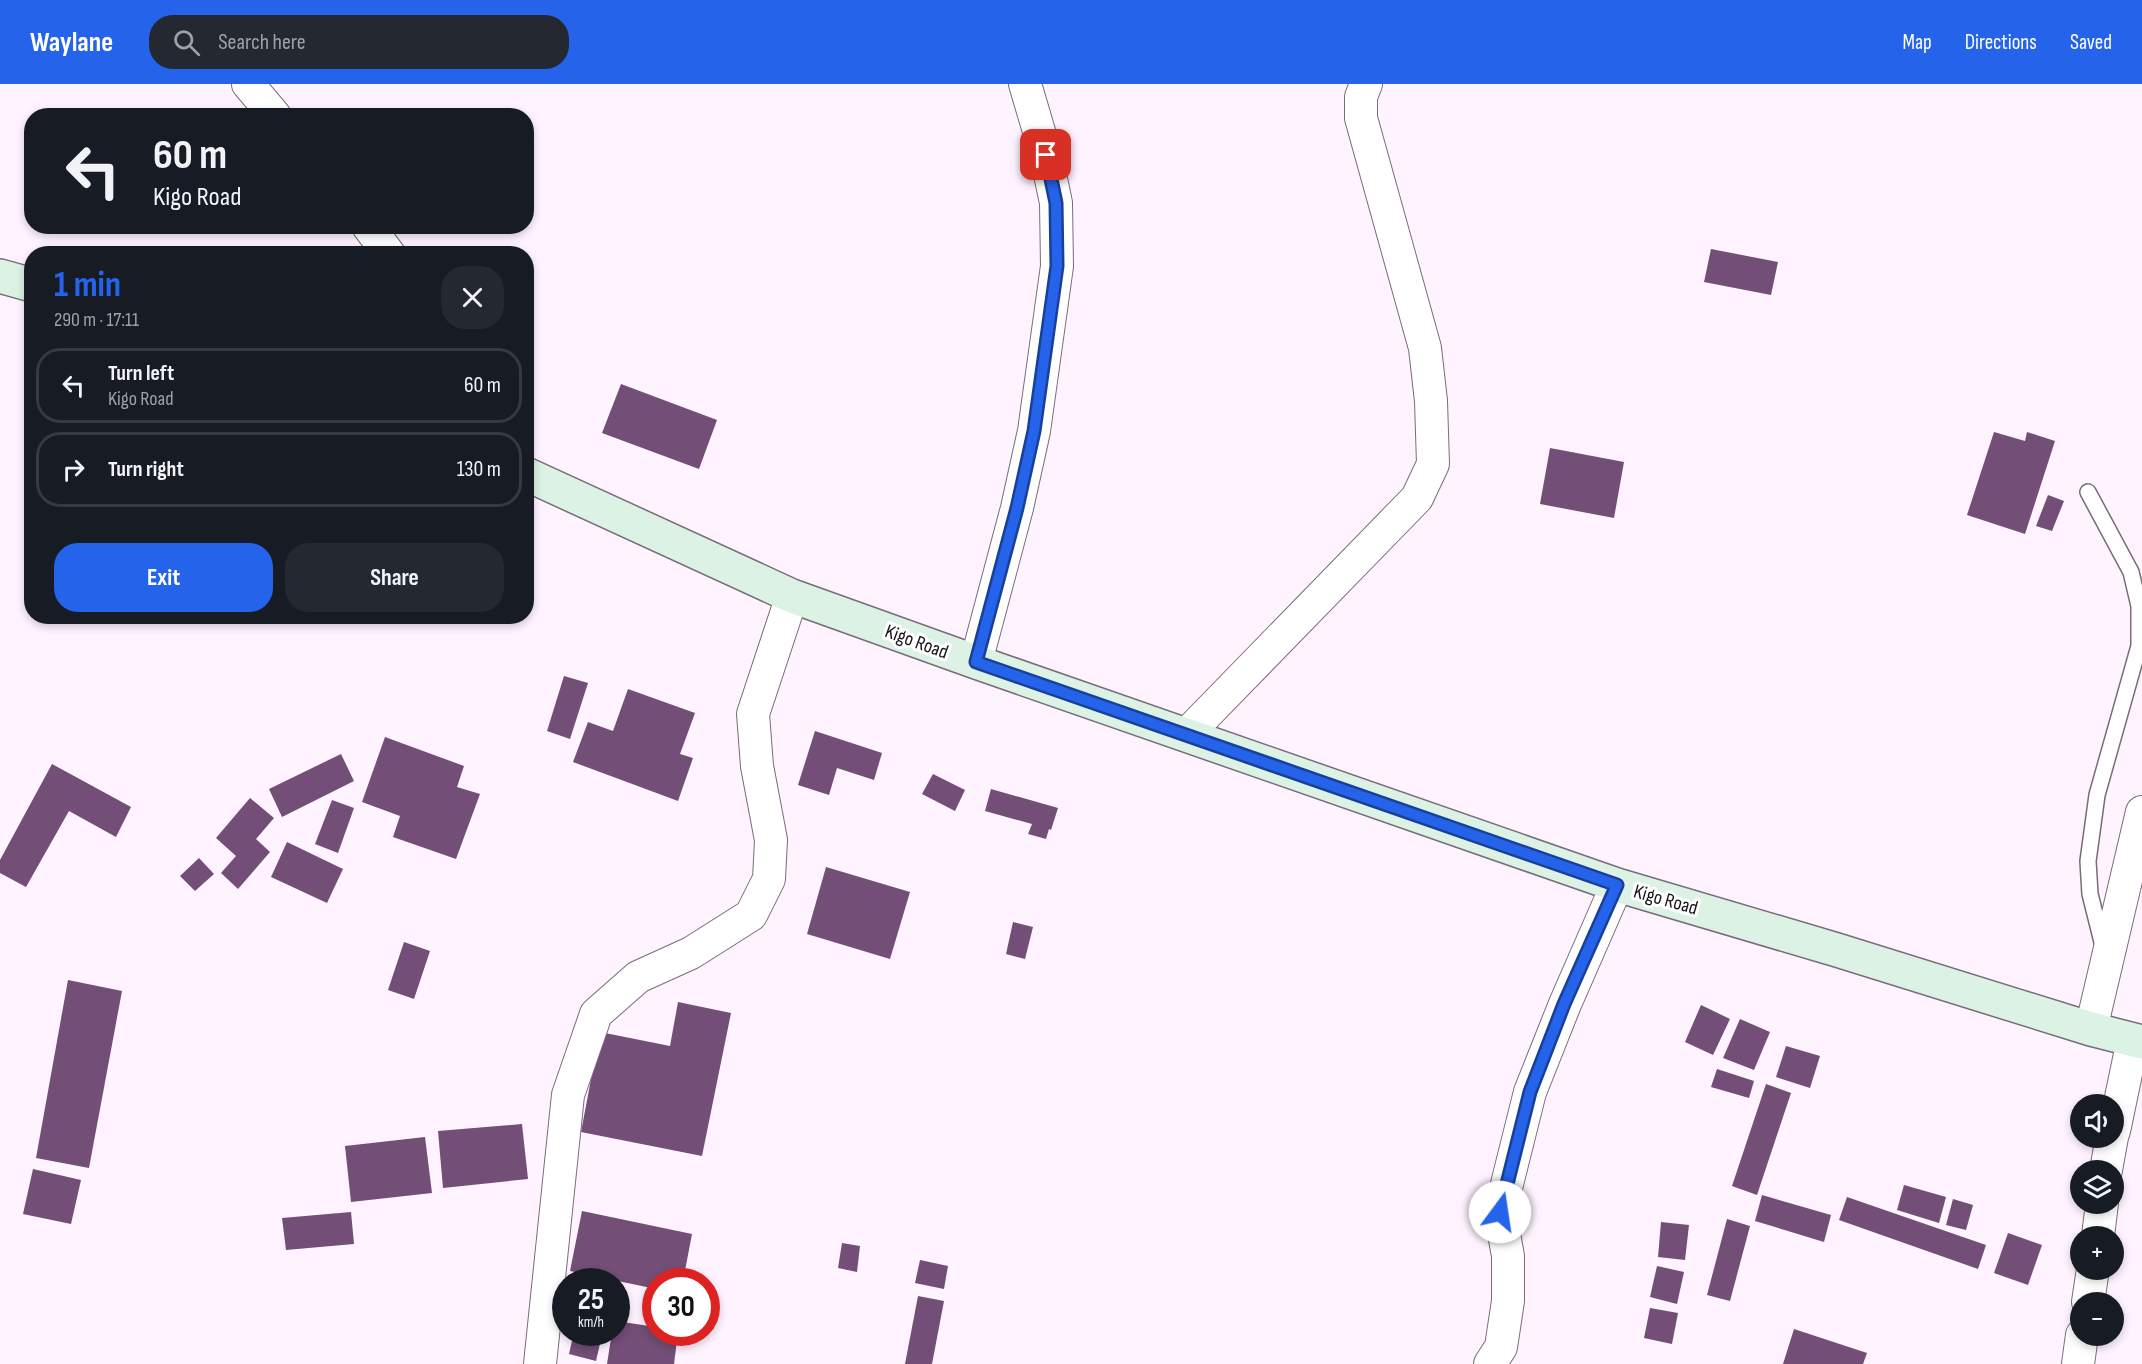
<!DOCTYPE html>
<html lang="en">
<head>
<meta charset="utf-8">
<style>
  body { margin:0; font-family:"Sofia Sans Condensed",sans-serif; background:#242831; color:#f1f3f6; height:100vh; display:flex; flex-direction:column; font-size:22px; white-space:nowrap }
  * { box-sizing:border-box; margin:0 }
  p { font-size:20px; color:#9ea1a6 }
  .icon { flex:none; width:33px; height:33px; fill:none; stroke:currentColor; stroke-width:2; stroke-linecap:round; stroke-linejoin:round }
  .map { position:relative; flex:1; overflow:hidden }
  .sheet { position:absolute; left:24px; top:162px; width:510px; height:378px; display:flex; flex-direction:column; background:#171b24; border-radius:24px; box-shadow:0 3px 9px #0003 }
  .sheet>* { flex:none }
  .banner { position:absolute; left:24px; top:24px; width:510px; height:126px; border-radius:24px; box-shadow:0 3px 9px #0003; background:#171b24; color:#f1f3f6; overflow:hidden }
  .controls { position:absolute; left:2070px; top:1010px; display:grid; gap:12px }
  .controls a { display:grid; place-items:center; width:54px; height:54px; border-radius:50%; background:#171b24; box-shadow:0 3px 9px #0003; font-size:30px }
  .speed { position:absolute; left:552px; top:1184px; display:flex; gap:12px; font-size:30px; font-weight:700; text-align:center }
  .speed>* { display:grid; place-content:center; width:78px; height:78px; border-radius:50%; background:#171b24; box-shadow:0 3px 9px #0003; line-height:1 }
  .speed small { font-size:15px; font-weight:400 }
  .speed .limit { border:9px solid #d22; background:#fff; color:#111 }
  .pin { position:absolute; display:grid; place-items:center; width:51px; height:51px; color:#fff; margin:-26px; border-radius:12px; box-shadow:0 3px 9px #0006 }
  .me { position:absolute; width:66px; margin:-33px; rotate:14deg; stroke-linejoin:round; filter:drop-shadow(0 0 4px #0008) }
  .turn { display:flex; align-items:center; gap:21px; height:126px; padding:0 30px; font-size:27px }
  .turn .icon { width:78px; height:78px; stroke-width:2.5 }
  .turn b { display:block; font-size:42px; line-height:51px }
  .round { display:grid; place-items:center; flex:none; width:63px; height:63px; border-radius:24px; background:#242831 }
  .head { display:flex; align-items:center; justify-content:space-between; height:102px; padding:0 30px }
  h1 { font-size:36px; font-weight:700; line-height:45px; color:#2563eb }
  .action { display:flex; gap:12px; margin-top:auto; padding:12px 30px }
  .action a { flex:1; height:69px; border-radius:24px; background:#2563eb; color:#fff; font-size:24px; font-weight:700; line-height:69px; text-align:center }
  .action a+a { background:#242831; color:#f1f3f6 }
  ul { padding:0; list-style:none }
  li { display:flex; align-items:center; gap:18px; height:75px; margin:0 12px 9px; padding:0 18px; border:3px solid #363941; border-radius:24px }
  li div { flex:1 }
  li b { display:block; font-size:22px }
  li em { font-style:normal }
  header { display:flex; align-items:center; gap:36px; box-sizing:border-box; height:84px; padding:0 30px; background:#2563eb; color:#fff }
  header strong { font-size:28px }
  nav { display:flex; gap:33px; margin-inline-start:auto; font-size:21px }
  .search { width:420px; height:54px; background:#242831; display:flex; align-items:center; gap:15px; box-sizing:border-box; padding:0 21px; border-radius:24px; color:#9ea1a6; font-size:22px }
  .map>svg:first-child { display:block }
  .building { fill:#734e76 }
  .lines { fill:none; stroke-linecap:round; stroke-linejoin:round }
  .lane-casing { stroke:#786c78; stroke-width:18 }
  .street-casing { stroke:#786c78; stroke-width:34 }
  .secondary-casing { stroke:#786c78; stroke-width:36 }
  .lane { stroke:#fff; stroke-width:15 }
  .street { stroke:#fff; stroke-width:32 }
  .secondary { stroke:#dcf2e4; stroke-width:33 }
  .route-casing { stroke:#184099; stroke-width:15 }
  .route { stroke:#2563eb; stroke-width:10 }
  .labels { text-anchor:middle; stroke-width:6; stroke-linejoin:round; paint-order:stroke }
  .street-label { font-size:20px; fill:#171318; stroke:#fff }
</style>
</head>
<body>
<header>
<strong>Waylane</strong>
<div class="search"><svg class="icon" aria-label="search" viewBox="0 0 24 24"><circle cx="10" cy="10" r="6"/><path d="M15 15l6 6"/></svg>Search here</div>
<nav><a>Map</a><a>Directions</a><a>Saved</a></nav>
</header>
<div class="map">
<svg width="2142" height="1280" viewBox="0 0 2142 1280">
  <rect width="100%" height="100%" fill="#fef3ff"/>
  <g class="building">
    <polygon points="1711,165 1778,178 1771,211 1704,198"/>
    <polygon points="621,300 717,336 699,385 602,349"/>
    <polygon points="1994,348 2025,357 2027,348 2055,357 2025,450 1967,431"/>
    <polygon points="1550,364 1624,378 1614,434 1540,420"/>
    <polygon points="2048,411 2064,417 2052,447 2036,442"/>
    <polygon points="564,592 588,599 570,655 547,647"/>
    <polygon points="628,605 695,629 680,670 693,674 678,717 573,678 588,638 613,647"/>
    <polygon points="815,647 882,669 874,696 837,684 829,711 798,701"/>
    <polygon points="385,653 464,682 457,703 480,710 456,775 393,753 400,732 362,718"/>
    <polygon points="341,670 354,697 282,733 269,705"/>
    <polygon points="52,680 131,723 116,753 69,727 26,803 0,789 0,776"/>
    <polygon points="933,690 965,706 955,727 922,710"/>
    <polygon points="991,705 1058,724 1051,746 1049,745 1046,755 1028,750 1032,740 985,727"/>
    <polygon points="250,714 274,734 256,755 270,768 238,805 221,789 236,772 216,754"/>
    <polygon points="332,716 354,724 338,769 315,760"/>
    <polygon points="287,758 343,785 327,819 271,793"/>
    <polygon points="199,774 214,790 195,807 180,792"/>
    <polygon points="826,783 910,808 890,875 807,850"/>
    <polygon points="1013,838 1033,843 1025,875 1006,870"/>
    <polygon points="404,858 430,867 414,915 388,906"/>
    <polygon points="68,896 122,907 89,1084 36,1074"/>
    <polygon points="678,918 731,929 702,1072 581,1048 600,948 670,962"/>
    <polygon points="1701,921 1730,935 1713,971 1685,958"/>
    <polygon points="1740,935 1770,948 1754,986 1723,974"/>
    <polygon points="1786,962 1820,972 1810,1004 1776,993"/>
    <polygon points="1717,985 1754,997 1749,1014 1711,1003"/>
    <polygon points="1766,1000 1791,1009 1757,1111 1732,1102"/>
    <polygon points="522,1040 528,1095 443,1104 438,1047"/>
    <polygon points="425,1053 432,1109 351,1118 345,1062"/>
    <polygon points="33,1085 81,1096 71,1140 23,1130"/>
    <polygon points="1904,1101 1946,1113 1939,1139 1897,1126"/>
    <polygon points="1762,1111 1831,1131 1824,1158 1755,1137"/>
    <polygon points="1847,1113 1986,1161 1978,1185 1839,1136"/>
    <polygon points="1953,1115 1973,1121 1966,1146 1946,1141"/>
    <polygon points="582,1127 692,1150 683,1197 656,1197 656,1205 570,1187"/>
    <polygon points="351,1128 354,1160 286,1166 282,1134"/>
    <polygon points="1727,1135 1750,1142 1730,1217 1707,1211"/>
    <polygon points="1661,1138 1689,1141 1685,1176 1658,1173"/>
    <polygon points="2008,1149 2042,1161 2028,1201 1994,1189"/>
    <polygon points="842,1159 860,1162 857,1188 838,1184"/>
    <polygon points="920,1176 948,1182 944,1205 915,1199"/>
    <polygon points="1657,1182 1684,1188 1677,1220 1650,1213"/>
    <polygon points="918,1212 944,1217 932,1280 905,1280"/>
    <polygon points="1650,1224 1678,1229 1672,1260 1644,1254"/>
    <polygon points="616,1237 656,1243 656,1248 678,1248 674,1280 607,1280 612,1248 616,1248"/>
    <polygon points="1794,1245 1867,1269 1863,1280 1783,1280"/>
    <polygon points="574,1248 602,1251 596,1277 569,1270"/>
  </g>
  <g class="lines">
    <g class="lane-casing">
      <polyline id="lane" points="2088,408 2131,488 2139,522 2139,562 2097,711 2088,777 2090,810 2103,862"/>
    </g>
    <g class="street-casing">
      <g id="street">
        <polyline points="248,0 275,32"/>
        <polyline points="368,142 389,170"/>
        <polyline points="976,578 1017,424 1034,347 1057,182 1056,119 1046,71 1025,0"/>
        <polyline points="1187,650 1417,414 1433,380 1431,317 1425,264 1361,34 1361,13 1366,0"/>
        <polyline points="2091,945 2142,728"/>
        <polyline points="2114,1047 2133,956"/>
        <polyline points="2106,1086 2112,1053"/>
        <polyline points="2098,1152 2102,1119"/>
        <polyline points="2088,1218 2093,1185"/>
        <polyline points="540,1280 568,1011 596,930 638,893 691,869 751,831 769,795 771,756 757,682 753,630 792,512"/>
        <polyline points="1490,1280 1501,1263 1508,1217 1508,1172 1500,1128 1530,1008 1565,920 1617,801"/>
        <polyline points="2078,1280 2082,1251"/>
      </g>
    </g>
    <g class="secondary-casing">
      <g id="secondary">
        <polyline points="0,192 32,201"/>
        <polyline points="526,390 792,512 976,578 1617,801 1837,866 2091,945 2142,958"/>
      </g>
    </g>
    <use href="#lane" class="lane"/>
    <use href="#street" class="street"/>
    <use href="#secondary" class="secondary"/>
  </g>
  <g class="lines">
    <g class="route-casing">
      <polyline id="route" points="1046,71 1056,119 1057,182 1034,347 1017,424 976,578 1617,801 1564,920 1530,1008 1500,1128"/>
    </g>
    <use href="#route" class="route"/>
  </g>
  <g class="labels">
    <g class="street-label">
      <text transform="translate(917 557) rotate(20)" y="7">Kigo Road</text>
      <text transform="translate(1666 815) rotate(16)" y="7">Kigo Road</text>
    </g>
  </g>
</svg>
<div class="controls">
<a><svg class="icon" aria-label="sound" viewBox="0 0 24 24"><path d="M4 9h4l5-4v14l-5-4H4zM17 9q2 3 0 6"/></svg></a>
<a><svg class="icon" aria-label="layers" viewBox="0 0 24 24"><path d="M12 4l9 5-9 5-9-5zM3 14l9 5 9-5"/></svg></a>
<a>+</a>
<a>−</a>
</div>
<div class="speed"><div>25<small>km/h</small></div><div class="limit">30</div></div>
<div class="pin" style="left:1046px;top:71px;background:#d93025"><svg class="icon" aria-label="arrive" viewBox="0 0 24 24"><path d="M6 21V4h12l-3 4 3 4H6"/></svg></div>
<svg class="me" style="left:1500px;top:1128px" viewBox="-20 -20 40 40"><circle r="19" fill="#fff"/><path d="M0-13L10 11 0 6-10 11z" fill="#2563eb"/></svg>
<div class="banner">
<div class="turn"><svg class="icon" aria-label="left" viewBox="0 0 24 24"><path d="M17 20v-9H6M10 6l-5 5 5 5"/></svg><div><b>60 m</b>Kigo Road</div></div>
</div>
<section class="sheet">
<div class="head"><div><h1>1 min</h1><p>290 m · 17:11</p></div><a class="round"><svg class="icon" aria-label="close" viewBox="0 0 24 24"><path d="M6 6l12 12M18 6L6 18"/></svg></a></div>
<ul>
<li><svg class="icon" aria-label="left" viewBox="0 0 24 24"><path d="M17 20v-9H6M10 6l-5 5 5 5"/></svg><div><b>Turn left</b><p>Kigo Road</p></div><em>60 m</em></li>
<li><svg class="icon" aria-label="right" viewBox="0 0 24 24"><path d="M7 20v-9h11M14 6l5 5-5 5"/></svg><div><b>Turn right</b></div><em>130 m</em></li>
</ul>
<div class="action"><a>Exit</a><a>Share</a></div>
</section>
</div>
</body>
</html>
